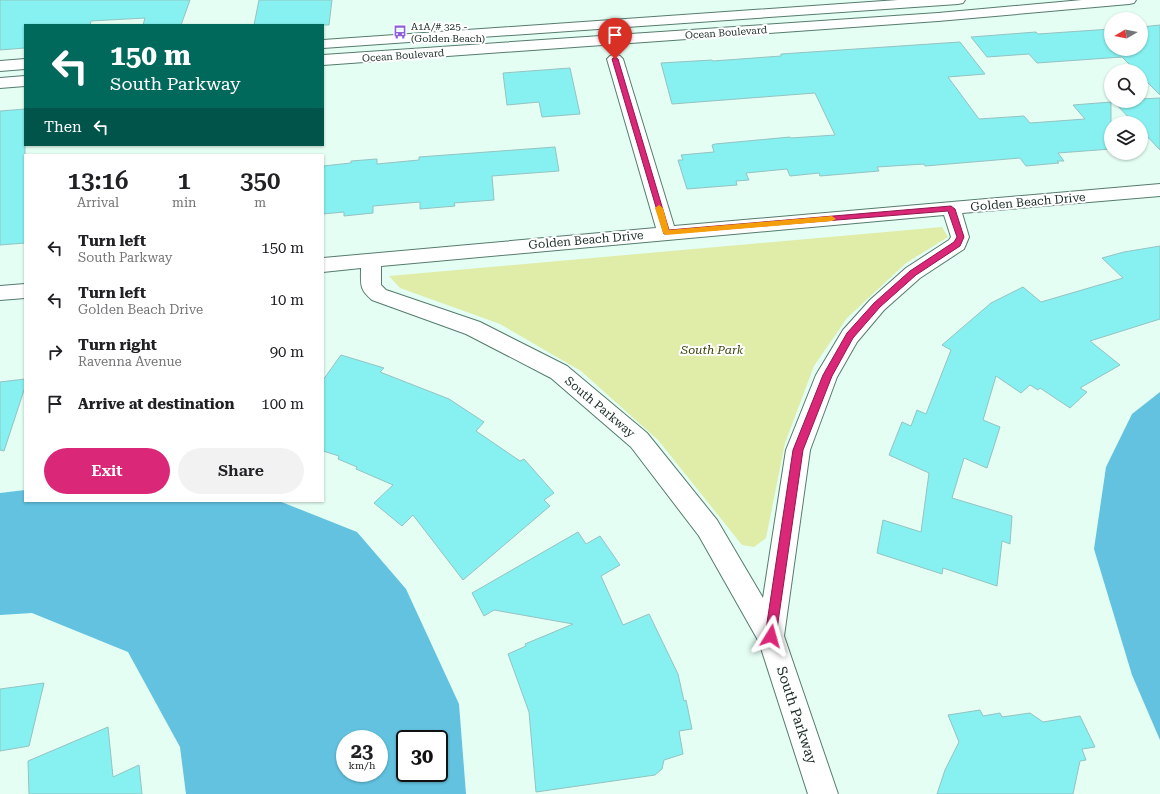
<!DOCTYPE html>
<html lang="en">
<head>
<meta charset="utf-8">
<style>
  body { margin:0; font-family:"Roboto Serif",serif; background:#f2f2f2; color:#202124; height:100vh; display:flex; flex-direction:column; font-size:15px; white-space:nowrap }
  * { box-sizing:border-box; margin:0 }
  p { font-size:13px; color:#757577 }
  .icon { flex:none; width:22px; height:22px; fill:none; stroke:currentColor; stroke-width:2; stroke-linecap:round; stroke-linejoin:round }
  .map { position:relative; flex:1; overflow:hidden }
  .drawer { position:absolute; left:24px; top:154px; width:300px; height:348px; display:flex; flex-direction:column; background:#fff; border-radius:0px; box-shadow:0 1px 3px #0004 }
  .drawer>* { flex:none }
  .hud { position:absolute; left:24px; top:24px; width:300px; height:122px; border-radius:0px; box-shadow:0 1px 3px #0004; background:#00695c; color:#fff; overflow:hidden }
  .needle { width:26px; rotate:260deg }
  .controls { position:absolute; left:1104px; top:12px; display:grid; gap:8px }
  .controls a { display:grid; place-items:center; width:44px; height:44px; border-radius:50%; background:#fff; box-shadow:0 1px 3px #0004; font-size:20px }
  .speed { position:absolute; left:336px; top:730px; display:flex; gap:8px; font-size:20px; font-weight:700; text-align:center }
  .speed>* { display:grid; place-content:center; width:52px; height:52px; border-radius:50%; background:#fff; box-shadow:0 1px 3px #0004; line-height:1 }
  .speed small { font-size:10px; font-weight:400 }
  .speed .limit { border:2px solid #111; border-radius:6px; background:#fff; color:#111 }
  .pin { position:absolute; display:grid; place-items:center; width:34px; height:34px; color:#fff; margin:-41px -17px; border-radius:50% 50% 50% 0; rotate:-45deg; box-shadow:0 0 4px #0007 }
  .pin .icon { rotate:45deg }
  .me { position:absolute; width:44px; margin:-22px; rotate:8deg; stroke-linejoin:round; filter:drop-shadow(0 0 3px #0008) }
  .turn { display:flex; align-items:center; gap:14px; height:84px; padding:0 20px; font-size:18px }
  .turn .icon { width:52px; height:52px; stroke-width:2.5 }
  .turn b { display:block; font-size:28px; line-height:34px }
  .then { display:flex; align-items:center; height:38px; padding:0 20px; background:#0003; gap:8px; font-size:15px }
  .eta { display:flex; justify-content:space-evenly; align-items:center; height:68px; text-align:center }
  .eta b { font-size:24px; font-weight:600; line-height:28px }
  .cta { display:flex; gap:8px; margin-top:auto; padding:8px 20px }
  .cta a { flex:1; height:46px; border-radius:24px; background:#db2777; color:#fff; font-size:16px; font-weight:600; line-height:46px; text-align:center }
  .cta a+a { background:#f2f2f2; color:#202124 }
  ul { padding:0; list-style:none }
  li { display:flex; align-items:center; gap:12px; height:52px; padding:0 20px }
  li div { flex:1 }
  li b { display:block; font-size:15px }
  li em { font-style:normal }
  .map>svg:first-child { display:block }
  .green { fill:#dfeda8 }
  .water { fill:#62c2df; fill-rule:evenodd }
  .building { fill:#86f1f0; stroke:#94c3c2 }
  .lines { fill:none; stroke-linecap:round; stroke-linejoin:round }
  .minor-casing { stroke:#557c6d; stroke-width:2 }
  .primary-casing { stroke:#557c6d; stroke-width:2 }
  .minor { fill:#fff; fill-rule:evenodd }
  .primary { fill:#fff; fill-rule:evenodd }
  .route { fill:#db2777; stroke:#8e194d }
  .slow { fill:#f59e0b }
  .labels { text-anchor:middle; stroke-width:4; stroke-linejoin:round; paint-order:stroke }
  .far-poi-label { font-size:10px; fill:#192a24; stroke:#fff; text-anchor:start }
  .far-street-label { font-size:10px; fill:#192a24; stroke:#fff }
  .street-label { font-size:12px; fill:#192a24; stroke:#fff }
  .park-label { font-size:12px; font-style:italic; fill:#3b440a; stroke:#fff }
  .near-street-label { font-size:14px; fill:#192a24; stroke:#fff }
</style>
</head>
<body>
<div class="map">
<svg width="1160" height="794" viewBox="0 0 1160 794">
  <rect width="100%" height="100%" fill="#e4fef3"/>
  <polygon class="green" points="942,227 948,237 906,263 847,318 814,366 785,443 766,538 754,547 742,545 658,440 581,371 500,324 400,288 389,276"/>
  <g class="water">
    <polygon points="1160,392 1160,740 1132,675 1094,549 1106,467 1132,414"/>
    <path d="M25,490V501H279L357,532L406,589L459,704L466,794H186L180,747L128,652L32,613L0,615V493ZM345,739H379V773H345ZM405,739H439V773H405Z"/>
  </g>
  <g class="building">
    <polygon points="0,0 190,0 181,25 143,25 145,18 91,21 90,25 25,25 25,48 0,50"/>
    <polygon points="259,0 332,0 329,25 254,25"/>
    <polygon points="1160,25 1160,95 1141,76 1141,71 1136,71 1122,57 1037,63 1029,54 987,57 971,37 1036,32 1038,34 1111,29 1111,49 1141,49 1141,27"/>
    <polygon points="960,42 985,74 948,77 979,119 1024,116 1030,123 1085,119 1073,105 1111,102 1111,149 1058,153 1064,161 1057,161 1059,163 1026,166 1020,158 925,166 924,164 877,167 879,171 820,176 819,173 790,176 787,169 746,173 749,180 736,181 737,185 687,189 678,160 683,160 681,155 714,152 712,145 715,144 790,137 791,138 835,135 815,93 672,104 661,63 712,60 713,61 781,56 781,54"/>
    <polygon points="570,68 580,114 542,117 539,102 507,105 503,73"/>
    <polygon points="1160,98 1160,150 1141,130 1141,123 1134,123 1114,102 1141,101 1141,99"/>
    <polygon points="25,109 25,243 0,245 0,111"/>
    <polygon points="555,147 559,171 492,176 494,200 454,203 455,206 420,209 420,202 373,206 373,213 344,216 344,212 323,214 323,166 351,163 351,161 377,159 377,164 419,160 419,157"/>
    <polygon points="1160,246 1160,319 1090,341 1120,365 1080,388 1087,392 1070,408 1040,388 1038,390 1030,385 1021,393 996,376 983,420 1000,427 987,468 964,458 952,498 1012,516 1010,544 1002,541 997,586 943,568 942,574 877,553 883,520 921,532 929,473 889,455 902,422 911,426 917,410 926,414 951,350 942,345 991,303 1023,287 1041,302 1123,278 1102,258 1124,252"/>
    <polygon points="341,355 384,368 380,372 449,399 484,422 476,431 520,461 524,459 554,493 544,500 550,506 463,580 413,515 402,526 374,503 393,485 356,469 357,467 338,459 339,456 323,451 323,380"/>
    <polygon points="25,379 25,387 4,451 0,450 0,382"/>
    <polygon points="578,532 586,544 600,536 620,565 601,576 623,625 649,614 678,674 684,701 686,700 692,729 679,731 683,754 664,760 662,769 655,775 536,792 529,712 508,654 526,646 525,644 573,624 494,610 484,616 472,593"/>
    <polygon points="44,683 29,746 0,751 0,689"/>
    <polygon points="980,710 983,716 1000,713 1002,717 1030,713 1043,722 1080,716 1095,747 1082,749 1086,760 1080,761 1073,794 937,794 945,770 959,742 948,715"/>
    <polygon points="108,727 113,777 139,765 142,794 29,794 28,761"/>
  </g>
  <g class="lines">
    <g class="minor-casing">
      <g id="minor">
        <path d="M615,54L620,56L623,59L674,226L1160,184V196L962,213L969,237L964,249L920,278L884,310L857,342L837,377L810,450L784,636L838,794H808L759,642L699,536L631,447L551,378L466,334L372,300C359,289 361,285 361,268L323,272V258L656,228L607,59L610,56ZM944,215L951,237L949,240L906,268L870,300L843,330L816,375L786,450L763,598L717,520L647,433L567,366L480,322L386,290L381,285V266Z"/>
        <polygon points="25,284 25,298 0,300 0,286"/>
      </g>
    </g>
    <g class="primary-casing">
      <g id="primary">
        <polygon points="898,0 965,0 963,3 958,4 323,48 323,40"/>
        <polygon points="1082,0 1136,0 1134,3 1129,4 938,21 323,65 323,55 938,13"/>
        <polygon points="25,59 25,69 0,71 0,61"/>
        <polygon points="25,76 25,86 0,88 0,78"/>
      </g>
    </g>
    <use href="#minor" class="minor"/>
    <use href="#primary" class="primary"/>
  </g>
  <polygon class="route" points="615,57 618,59 669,230 951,206 955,209 964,237 960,246 916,275 880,307 853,338 832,376 803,450 776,636 775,640 771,641 767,640 765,636 793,450 823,375 847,333 874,303 910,271 954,242 957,237 948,211 664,234 612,59"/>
  <polygon class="slow" points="659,205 663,208 669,230 832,216 836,219 832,221 666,235 663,233 655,208"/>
  <defs>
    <g id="bus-bare" transform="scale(1.08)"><path d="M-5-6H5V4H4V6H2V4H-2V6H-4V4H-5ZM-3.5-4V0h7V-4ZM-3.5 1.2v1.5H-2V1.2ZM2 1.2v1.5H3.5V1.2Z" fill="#8c61db" stroke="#fff" stroke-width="2.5" paint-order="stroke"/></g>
  </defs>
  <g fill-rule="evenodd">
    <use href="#bus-bare" x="400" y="32"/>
  </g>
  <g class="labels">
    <g class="far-poi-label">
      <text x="411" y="30">A1A/# 325 -<tspan x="411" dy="12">(Golden Beach)</tspan></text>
    </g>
    <g class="far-street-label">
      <text transform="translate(726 32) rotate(-4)" y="4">Ocean Boulevard</text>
      <text transform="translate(403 55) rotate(-4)" y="4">Ocean Boulevard</text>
    </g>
    <g class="street-label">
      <text transform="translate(1028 202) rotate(-5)" y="4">Golden Beach Drive</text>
      <text transform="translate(586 240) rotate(-5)" y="4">Golden Beach Drive</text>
      <text transform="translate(600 407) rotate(40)" y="4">South Parkway</text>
    </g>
    <g class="park-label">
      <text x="712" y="354">South Park</text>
    </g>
    <g class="near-street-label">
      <text transform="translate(797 715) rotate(72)" y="5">South Parkway</text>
    </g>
  </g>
</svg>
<div class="controls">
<a><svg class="needle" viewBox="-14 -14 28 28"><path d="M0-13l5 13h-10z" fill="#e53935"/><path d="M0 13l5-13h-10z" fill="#757577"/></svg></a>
<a><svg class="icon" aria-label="search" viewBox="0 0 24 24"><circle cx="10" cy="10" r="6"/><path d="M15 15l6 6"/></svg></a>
<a><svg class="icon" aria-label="layers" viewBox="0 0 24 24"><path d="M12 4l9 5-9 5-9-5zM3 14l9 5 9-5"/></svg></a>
</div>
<div class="speed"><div>23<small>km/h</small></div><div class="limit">30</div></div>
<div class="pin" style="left:615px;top:59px;background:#d93025"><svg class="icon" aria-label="arrive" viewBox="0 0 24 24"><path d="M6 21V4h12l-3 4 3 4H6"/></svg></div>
<svg class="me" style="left:771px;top:636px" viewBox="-20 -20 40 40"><path d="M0-17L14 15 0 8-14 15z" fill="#db2777" stroke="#fff" stroke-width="4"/></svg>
<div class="hud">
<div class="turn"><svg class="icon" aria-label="left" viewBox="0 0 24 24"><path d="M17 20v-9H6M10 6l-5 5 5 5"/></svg><div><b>150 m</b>South Parkway</div></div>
<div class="then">Then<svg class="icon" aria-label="left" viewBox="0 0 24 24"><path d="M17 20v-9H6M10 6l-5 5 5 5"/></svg></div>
</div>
<section class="drawer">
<div class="eta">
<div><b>13:16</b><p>Arrival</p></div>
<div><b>1</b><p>min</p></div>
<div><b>350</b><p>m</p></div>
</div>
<ul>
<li><svg class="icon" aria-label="left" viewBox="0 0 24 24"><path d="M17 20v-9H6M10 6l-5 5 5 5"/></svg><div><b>Turn left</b><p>South Parkway</p></div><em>150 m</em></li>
<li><svg class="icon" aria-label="left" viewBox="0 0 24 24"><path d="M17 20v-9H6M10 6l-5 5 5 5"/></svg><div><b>Turn left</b><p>Golden Beach Drive</p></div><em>10 m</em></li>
<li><svg class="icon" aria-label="right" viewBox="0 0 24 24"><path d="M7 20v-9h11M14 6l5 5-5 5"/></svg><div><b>Turn right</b><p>Ravenna Avenue</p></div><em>90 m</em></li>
<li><svg class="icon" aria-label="arrive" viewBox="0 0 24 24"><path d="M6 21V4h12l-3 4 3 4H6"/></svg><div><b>Arrive at destination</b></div><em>100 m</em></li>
</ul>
<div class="cta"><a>Exit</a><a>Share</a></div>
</section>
</div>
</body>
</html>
